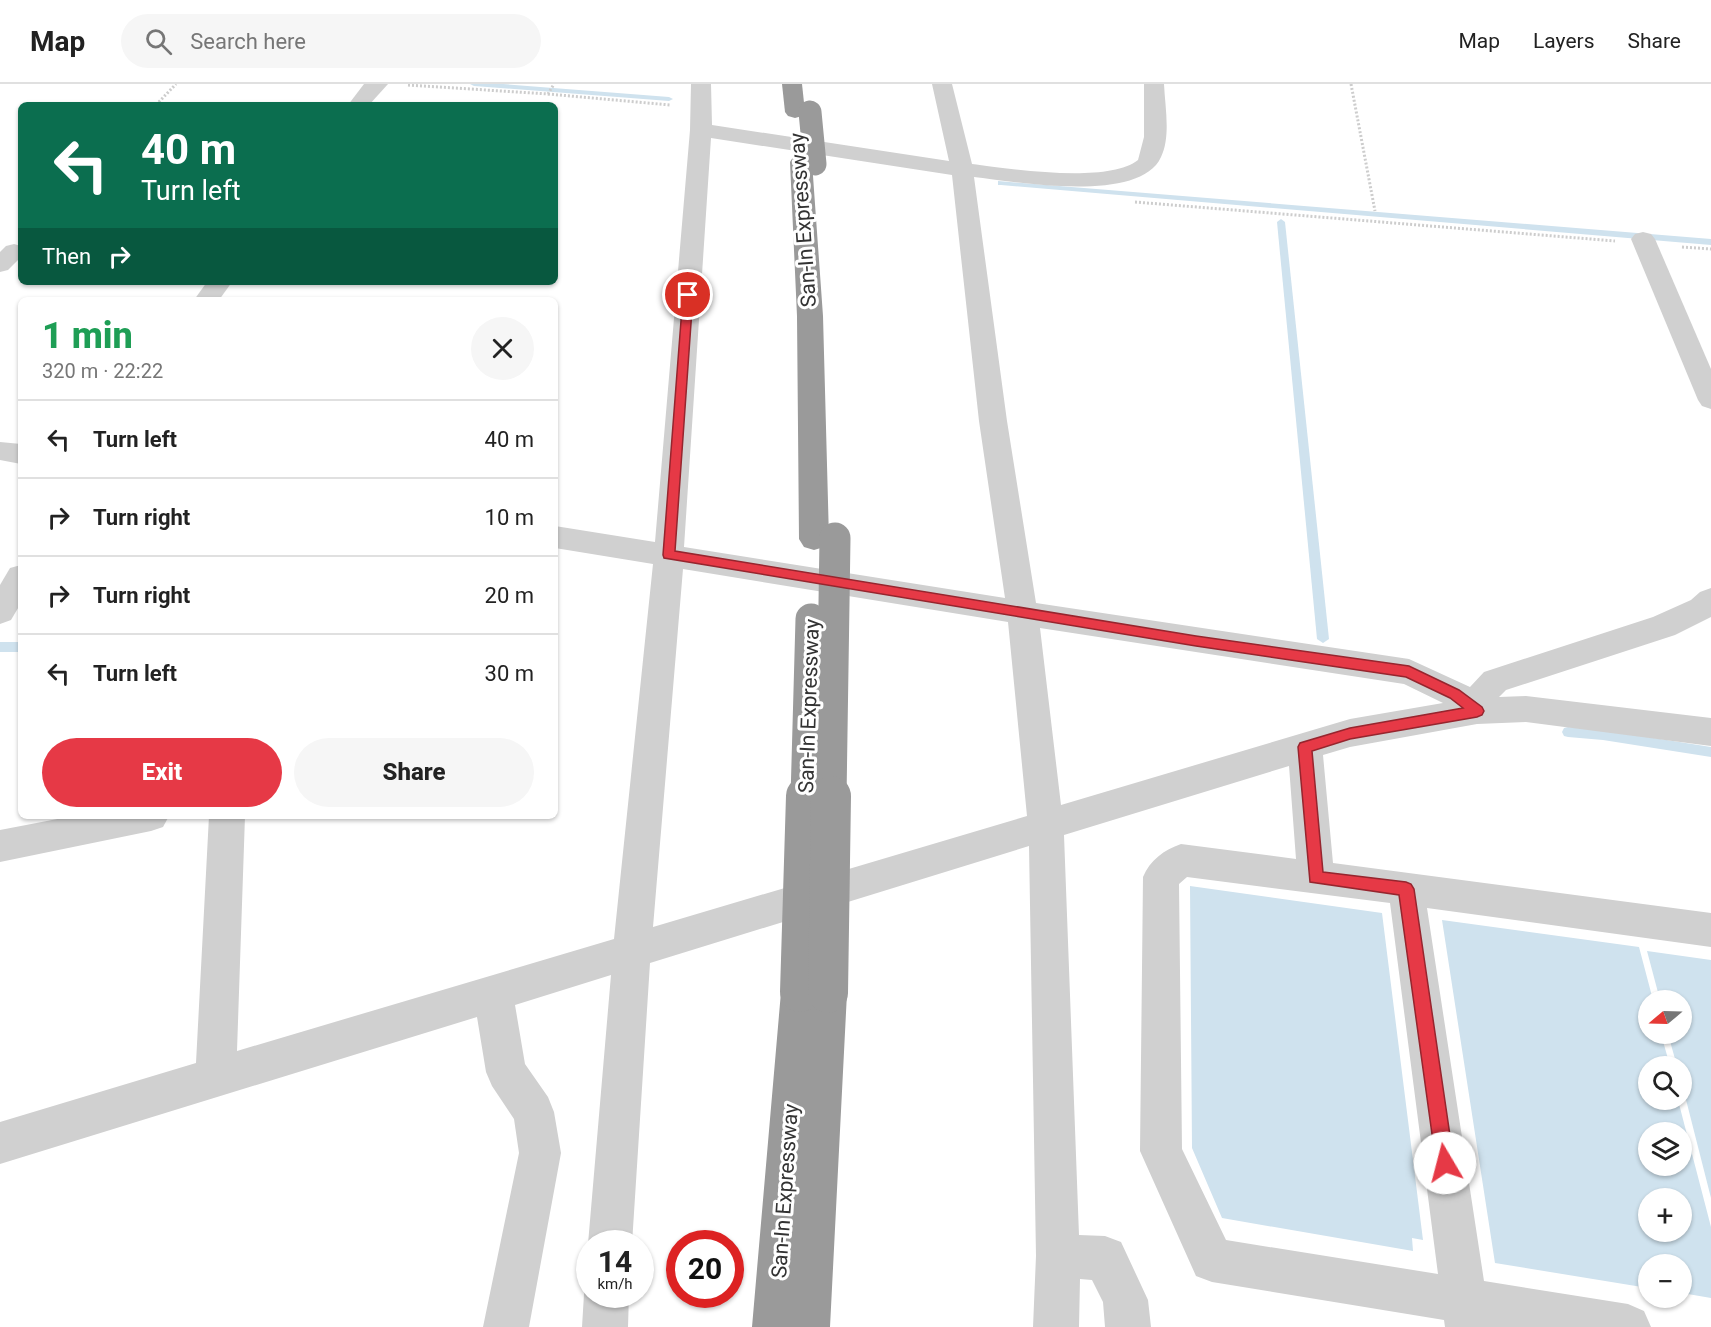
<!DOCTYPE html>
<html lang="en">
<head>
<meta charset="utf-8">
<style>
  body { margin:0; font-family:Roboto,sans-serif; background:#f6f6f6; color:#222; height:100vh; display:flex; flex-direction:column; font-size:22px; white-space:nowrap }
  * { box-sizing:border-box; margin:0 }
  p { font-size:20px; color:#767676 }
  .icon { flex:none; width:33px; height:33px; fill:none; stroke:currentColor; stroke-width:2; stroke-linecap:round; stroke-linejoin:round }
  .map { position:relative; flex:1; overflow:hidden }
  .details { position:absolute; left:18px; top:213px; width:540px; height:522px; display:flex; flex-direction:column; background:#fff; border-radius:9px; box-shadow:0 2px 4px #0004 }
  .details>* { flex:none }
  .hud { position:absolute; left:18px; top:18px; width:540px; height:183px; border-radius:9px; box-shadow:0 2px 4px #0004; background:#0b6e4f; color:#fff; overflow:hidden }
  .needle { width:39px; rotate:251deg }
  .controls { position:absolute; left:1638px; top:906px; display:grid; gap:12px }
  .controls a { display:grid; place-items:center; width:54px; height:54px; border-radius:50%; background:#fff; box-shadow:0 2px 4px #0004; font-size:30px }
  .speed { position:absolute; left:576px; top:1146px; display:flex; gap:12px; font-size:30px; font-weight:700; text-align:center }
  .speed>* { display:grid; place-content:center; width:78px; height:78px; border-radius:50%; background:#fff; box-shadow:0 2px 4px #0004; line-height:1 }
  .speed small { font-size:15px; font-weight:400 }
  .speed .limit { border:9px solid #d22; background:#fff; color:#111 }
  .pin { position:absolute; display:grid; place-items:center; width:51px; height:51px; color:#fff; margin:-26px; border:3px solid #fff; border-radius:50%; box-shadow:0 2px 6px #0007 }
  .me { position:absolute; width:66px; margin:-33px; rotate:352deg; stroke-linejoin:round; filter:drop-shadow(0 0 4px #0008) }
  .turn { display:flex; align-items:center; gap:21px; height:126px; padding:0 24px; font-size:27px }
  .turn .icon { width:78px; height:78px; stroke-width:2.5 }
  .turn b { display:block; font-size:42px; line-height:51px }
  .then { display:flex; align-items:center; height:57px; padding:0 24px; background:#0003; gap:12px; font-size:22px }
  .round { display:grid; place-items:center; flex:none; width:63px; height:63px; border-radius:32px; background:#f6f6f6 }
  .overview { display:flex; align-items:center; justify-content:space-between; height:102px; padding:0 24px }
  h1 { font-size:36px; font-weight:800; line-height:45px; color:#1e9e55 }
  .button { display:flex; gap:12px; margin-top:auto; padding:12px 24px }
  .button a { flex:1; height:69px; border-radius:36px; background:#e63946; color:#fff; font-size:24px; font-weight:800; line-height:69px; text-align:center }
  .button a+a { background:#f6f6f6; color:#222 }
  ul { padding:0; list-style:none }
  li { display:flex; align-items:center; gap:18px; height:78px; padding:0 24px; border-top:2px solid #e0e0e0 }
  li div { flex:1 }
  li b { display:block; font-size:22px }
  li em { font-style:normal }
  header { display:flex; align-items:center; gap:36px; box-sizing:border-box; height:84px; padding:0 30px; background:#fff; border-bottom:2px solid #e0e0e0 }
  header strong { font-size:28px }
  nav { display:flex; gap:33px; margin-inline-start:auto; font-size:21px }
  .search { width:420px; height:54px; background:#f6f6f6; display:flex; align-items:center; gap:15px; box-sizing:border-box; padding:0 21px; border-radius:33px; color:#767676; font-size:22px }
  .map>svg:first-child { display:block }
  .water { fill:#cfe2ee; fill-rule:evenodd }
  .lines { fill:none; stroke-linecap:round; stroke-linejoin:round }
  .stream { fill:#cfe2ee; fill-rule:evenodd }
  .path { stroke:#cdcdcd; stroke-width:3; stroke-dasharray:2 2; stroke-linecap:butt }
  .minor { fill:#d0d0d0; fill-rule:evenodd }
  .highway { fill:#9a9a9a; fill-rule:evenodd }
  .highway-bridge-far2 { stroke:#9a9a9a; stroke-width:23 }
  .highway-bridge-far1 { stroke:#9a9a9a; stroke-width:31 }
  .highway-bridge { stroke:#9a9a9a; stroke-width:40 }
  .route { fill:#e63946; stroke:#96252e; stroke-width:1.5 }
  .labels { text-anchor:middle; stroke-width:6; stroke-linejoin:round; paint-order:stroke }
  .street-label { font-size:21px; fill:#333; stroke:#fff }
</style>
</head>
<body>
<header>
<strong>Map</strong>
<div class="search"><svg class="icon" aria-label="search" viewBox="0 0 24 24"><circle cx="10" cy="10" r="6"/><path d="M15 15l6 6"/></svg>Search here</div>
<nav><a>Map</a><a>Layers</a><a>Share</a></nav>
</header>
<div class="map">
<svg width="1711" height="1243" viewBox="0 0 1711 1243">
  <rect width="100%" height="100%" fill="#fff"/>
  <g class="water">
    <polygon points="1190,802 1382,829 1423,1156 1412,1154 1413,1167 1222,1134 1192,1064"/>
    <path d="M1442,836L1639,863L1653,916H1648V950H1661L1670,982H1648V1016H1678L1711,1143V1214L1682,1209V1180H1648V1204L1495,1179ZM1648,1048H1682V1082H1648ZM1648,1114H1682V1148H1648Z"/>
    <polygon points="1647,867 1711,876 1711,1114 1682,1000 1682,982 1677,982 1668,950 1682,950 1682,916 1660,916"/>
  </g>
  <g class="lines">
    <g class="stream">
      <polygon points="470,0 503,0 669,13 673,15 669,17 474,2"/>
      <polygon points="998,97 1711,155 1711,161 1001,101 998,101"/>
      <polygon points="1281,135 1285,138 1329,555 1323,559 1317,555 1277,138"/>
      <rect x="0" y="558" width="21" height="10"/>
      <polygon points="1568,643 1603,646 1711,663 1711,673 1603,656 1568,653 1564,652 1562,648 1564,644"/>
    </g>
    <g class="path">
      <polyline points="1351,0 1375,127"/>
      <polyline points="408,1 548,10 554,0"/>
      <polyline points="548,10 670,21"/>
      <polyline points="156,21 176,0"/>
      <polyline points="1135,118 1615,157"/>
      <polyline points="1682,163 1711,165"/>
    </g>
    <g class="minor">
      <polygon points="364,0 388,0 369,21 348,21"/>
      <path d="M691,0H711L712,41L949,77L932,0H952L972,80C1011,85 1108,100 1138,76L1144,53V0H1164C1165,23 1171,52 1161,73C1140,120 1016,98 974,93L1007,337L1036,519L1409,575L1470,603L1484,588L1653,533L1691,516L1700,508L1711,504V533L1675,551L1506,606L1499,613L1526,612L1711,634V662L1526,638L1477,640L1350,663L1323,671L1333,779L1711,829V863L1427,824L1484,1197L1628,1220L1644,1227L1651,1243H1445L1444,1236L1212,1198L1196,1192L1140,1067L1143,793C1150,776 1164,766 1181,760L1296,775L1289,682L1064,751L1079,1151L1105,1152L1121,1158L1148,1216L1151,1243H1105L1103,1218L1092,1196L1080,1195L1079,1243H1033L1036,1172L1029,762L650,879L632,1160H590V1164L588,1160L611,891L515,921L525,980L548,1013L554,1028L561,1069L529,1243H483L519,1069L514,1035L492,1002L486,988L477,933L0,1080V1038L196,979L209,732H245L237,967L614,855L653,480L555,464V442L655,458L690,46ZM711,54L952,91L979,337L1005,514L684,463ZM683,485L1008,538L1027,732L653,843ZM1040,544L1404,600L1443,619L1350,635L1061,721ZM1187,793L1390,819L1438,1190L1226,1156L1182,1065L1179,800Z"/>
      <polygon points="1643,148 1651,150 1655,155 1711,285 1711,325 1702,322 1698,316 1631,155 1635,150"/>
      <polygon points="14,160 21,162 21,173 8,186 0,188 0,168 6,162"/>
      <polygon points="207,198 232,198 219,216 194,216"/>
      <polygon points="0,358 21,360 21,380 0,376"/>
      <polygon points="21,481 21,519 11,536 0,540 0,501 10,484"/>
      <polygon points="73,732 169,732 163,743 151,747 0,778 0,746"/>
      <polygon points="590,1198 590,1210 629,1210 628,1243 582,1243 584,1210"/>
    </g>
    <g class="highway">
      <polygon points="782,0 802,0 805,28 802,32 795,34 788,32 785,28"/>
      <polygon points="801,71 809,73 812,78 823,232 829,455 824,463 814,466 804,463 799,455 797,232 790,78 793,73"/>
      <polygon points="800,890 814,896 828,890 842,896 847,909 830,1243 752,1243 781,908 786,895"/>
    </g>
    <polyline class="highway-bridge-far2" points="810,28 815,80"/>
    <g class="highway-bridge-far1">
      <polyline points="806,714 811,535"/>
      <polyline points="831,714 835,454"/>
    </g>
    <g class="highway-bridge">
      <polyline points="800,908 806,712"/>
      <polyline points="828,909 831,712"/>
    </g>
  </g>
  <polygon class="route" points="688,208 693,211 675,467 1196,552 1409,582 1459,606 1482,623 1484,627 1482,631 1477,633 1350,655 1312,667 1323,788 1406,798 1411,800 1414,805 1454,1079 1451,1086 1445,1088 1439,1086 1436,1079 1399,811 1310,798 1298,663 1300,659 1350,644 1463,624 1450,614 1406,593 1196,562 664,474 663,471 683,211"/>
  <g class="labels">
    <g class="street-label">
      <text transform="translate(803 136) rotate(-94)" y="7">San-In Expressway</text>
      <text transform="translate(809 622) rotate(-88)" y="7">San-In Expressway</text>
      <text transform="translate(785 1107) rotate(-86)" y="7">San-In Expressway</text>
    </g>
  </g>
</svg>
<div class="controls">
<a><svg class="needle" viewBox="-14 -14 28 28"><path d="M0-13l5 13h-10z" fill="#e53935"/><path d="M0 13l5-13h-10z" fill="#767676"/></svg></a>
<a><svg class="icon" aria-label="search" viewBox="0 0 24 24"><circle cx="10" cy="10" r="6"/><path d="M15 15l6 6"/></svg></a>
<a><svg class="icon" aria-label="layers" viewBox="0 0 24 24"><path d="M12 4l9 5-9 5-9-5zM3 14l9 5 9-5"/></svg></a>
<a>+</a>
<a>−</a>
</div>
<div class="speed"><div>14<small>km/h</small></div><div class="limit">20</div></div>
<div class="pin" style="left:688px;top:211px;background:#d93025"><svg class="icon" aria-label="arrive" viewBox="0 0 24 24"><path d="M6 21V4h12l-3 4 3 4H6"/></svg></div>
<svg class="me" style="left:1445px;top:1079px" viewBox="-20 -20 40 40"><circle r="19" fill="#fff"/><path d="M0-13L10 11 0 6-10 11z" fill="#e63946"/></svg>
<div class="hud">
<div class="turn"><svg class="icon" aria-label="left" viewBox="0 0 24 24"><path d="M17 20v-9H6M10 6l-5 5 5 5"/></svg><div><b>40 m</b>Turn left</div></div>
<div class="then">Then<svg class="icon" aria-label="right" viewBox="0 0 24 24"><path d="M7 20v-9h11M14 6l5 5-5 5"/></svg></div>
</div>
<section class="details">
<div class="overview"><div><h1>1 min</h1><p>320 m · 22:22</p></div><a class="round"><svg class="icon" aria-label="close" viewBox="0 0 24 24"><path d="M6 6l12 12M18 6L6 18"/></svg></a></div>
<ul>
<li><svg class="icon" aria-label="left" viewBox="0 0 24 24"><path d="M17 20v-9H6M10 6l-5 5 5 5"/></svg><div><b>Turn left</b></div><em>40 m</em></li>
<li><svg class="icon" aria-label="right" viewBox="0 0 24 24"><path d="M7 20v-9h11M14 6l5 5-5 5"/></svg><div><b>Turn right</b></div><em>10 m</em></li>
<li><svg class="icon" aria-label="right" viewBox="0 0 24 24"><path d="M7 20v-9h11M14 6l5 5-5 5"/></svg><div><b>Turn right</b></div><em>20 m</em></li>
<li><svg class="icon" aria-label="left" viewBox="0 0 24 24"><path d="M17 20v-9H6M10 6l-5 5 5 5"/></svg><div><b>Turn left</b></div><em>30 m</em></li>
</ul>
<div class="button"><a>Exit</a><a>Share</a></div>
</section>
</div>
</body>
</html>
